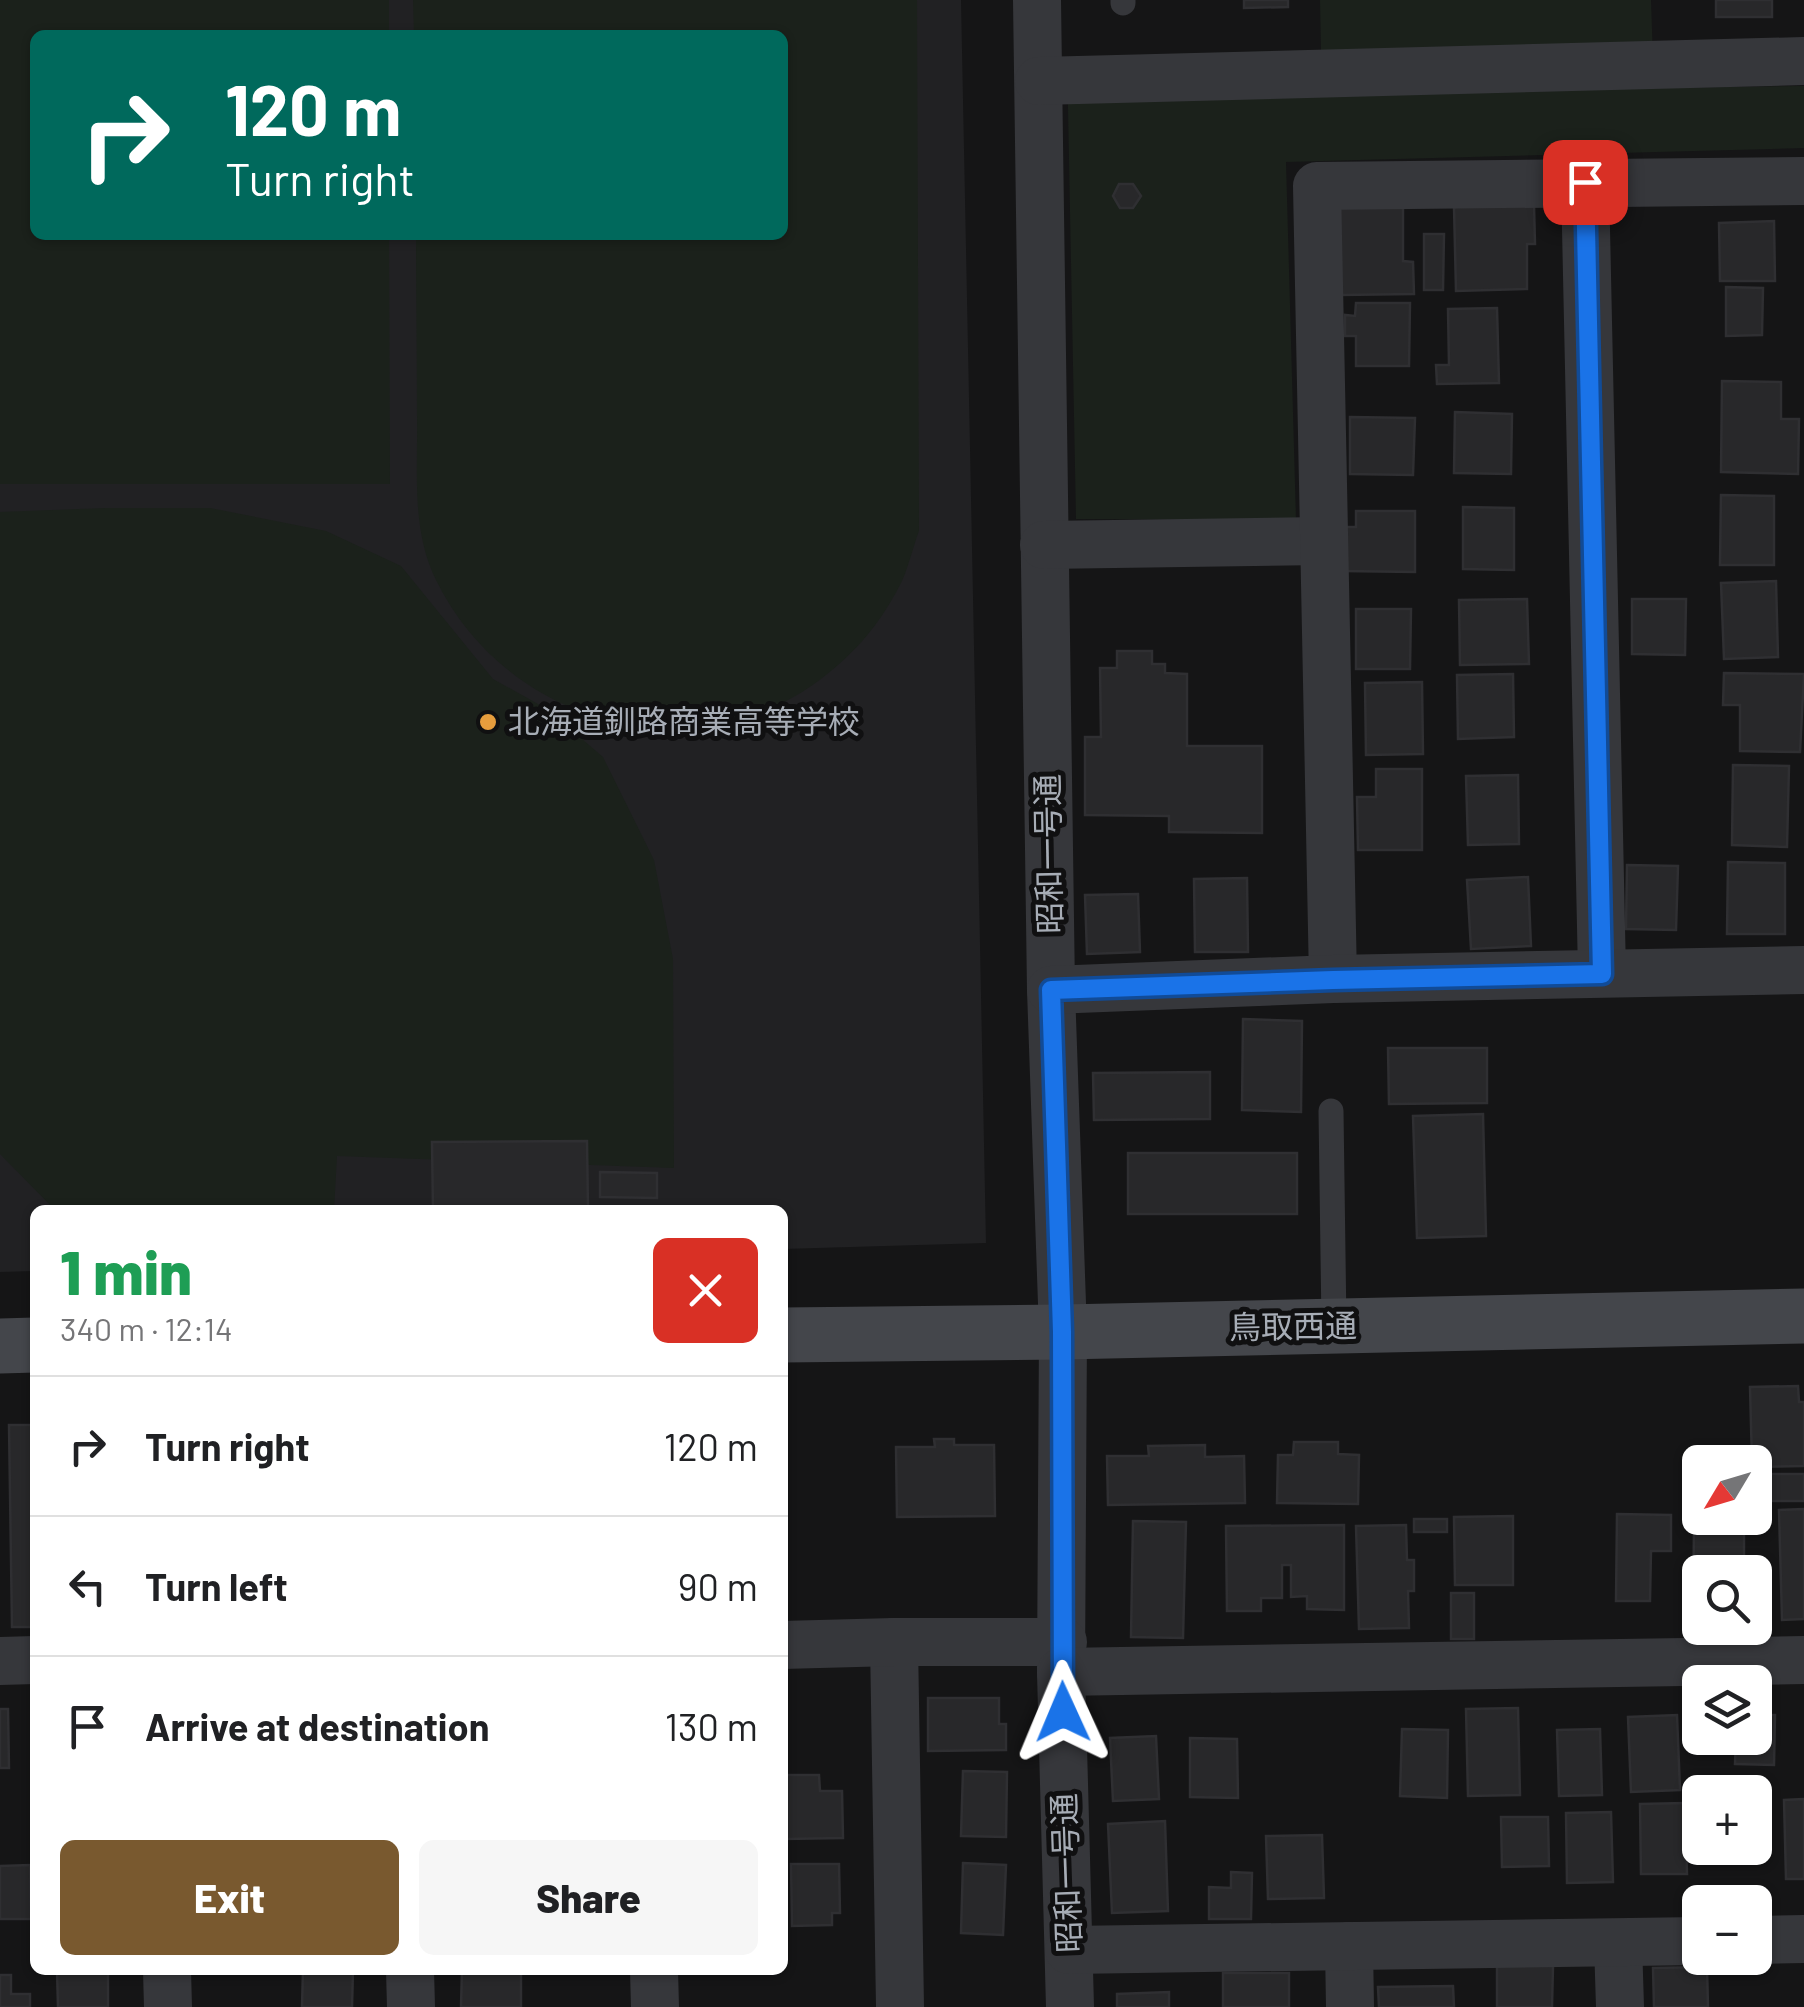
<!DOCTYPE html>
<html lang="en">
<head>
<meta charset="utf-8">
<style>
  body { margin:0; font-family:Barlow,"Noto Sans JP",sans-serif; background:#f6f6f6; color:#202124; height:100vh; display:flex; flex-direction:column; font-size:38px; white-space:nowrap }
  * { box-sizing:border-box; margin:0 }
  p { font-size:32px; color:#757577 }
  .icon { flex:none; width:55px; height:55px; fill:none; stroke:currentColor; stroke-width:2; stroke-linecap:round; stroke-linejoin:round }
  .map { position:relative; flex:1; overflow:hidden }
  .drawer { position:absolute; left:30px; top:1205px; width:758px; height:770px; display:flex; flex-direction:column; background:#fff; border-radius:15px; box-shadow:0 2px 8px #0004 }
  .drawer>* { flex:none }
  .banner { position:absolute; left:30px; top:30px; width:758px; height:210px; border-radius:15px; box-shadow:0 2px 8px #0004; background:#00695c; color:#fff; overflow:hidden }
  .needle { width:65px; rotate:232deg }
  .controls { position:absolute; left:1682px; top:1445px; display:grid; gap:20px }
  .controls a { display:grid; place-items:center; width:90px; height:90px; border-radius:15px; background:#fff; box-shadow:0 2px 8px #0004; font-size:50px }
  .pin { position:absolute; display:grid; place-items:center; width:85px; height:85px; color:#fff; margin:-42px; border-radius:20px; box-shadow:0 5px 15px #0006 }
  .me { position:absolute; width:110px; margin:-55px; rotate:359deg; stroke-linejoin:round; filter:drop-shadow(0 0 8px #0008) }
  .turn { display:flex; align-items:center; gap:35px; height:210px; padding:0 30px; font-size:45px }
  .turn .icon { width:130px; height:130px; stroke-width:2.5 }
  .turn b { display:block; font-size:70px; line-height:85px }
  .round { display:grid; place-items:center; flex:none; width:105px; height:105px; border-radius:15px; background:#f6f6f6 }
  .headline { display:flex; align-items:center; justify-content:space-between; height:170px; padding:0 30px }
  h1 { font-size:60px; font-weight:800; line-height:75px; color:#1e9e55 }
  .action { display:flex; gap:20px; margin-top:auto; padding:20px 30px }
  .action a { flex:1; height:115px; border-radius:15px; background:#79592f; color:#fff; font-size:40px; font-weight:800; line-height:115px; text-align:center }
  .action a+a { background:#f6f6f6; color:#202124 }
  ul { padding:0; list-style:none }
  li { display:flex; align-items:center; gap:30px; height:140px; padding:0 30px; border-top:2px solid #e0e0e0 }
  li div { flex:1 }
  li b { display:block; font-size:38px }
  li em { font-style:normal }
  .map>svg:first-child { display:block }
  .built { fill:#212123; fill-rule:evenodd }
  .green { fill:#1b211b }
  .building { fill:#28282a; stroke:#2f2f32; stroke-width:2.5 }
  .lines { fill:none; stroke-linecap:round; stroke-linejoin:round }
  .lane { stroke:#36373b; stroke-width:25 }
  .street { stroke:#36373b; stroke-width:48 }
  .secondary { stroke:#44464b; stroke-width:55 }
  .route-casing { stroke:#114b97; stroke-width:25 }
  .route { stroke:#1a73e8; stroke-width:18 }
  .poi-dot { fill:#e69d3d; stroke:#101011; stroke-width:4 }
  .labels { text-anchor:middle; stroke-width:10; stroke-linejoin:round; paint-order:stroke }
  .poi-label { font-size:32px; fill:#a7adb6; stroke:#101011; text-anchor:start }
  .street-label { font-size:32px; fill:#a7adb6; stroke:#101011 }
</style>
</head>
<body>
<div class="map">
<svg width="1804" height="2007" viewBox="0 0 1804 2007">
  <rect width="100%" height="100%" fill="#151516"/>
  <path class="built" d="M0,0H961L986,1243L783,1249L782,1210H35V1271L0,1272ZM35,35H782V235H35Z"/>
  <g class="green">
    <polygon points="0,0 389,0 389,35 35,35 35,235 389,235 390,484 0,484"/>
    <path d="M413,0H917L919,531C913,547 909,565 902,581C887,612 864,643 838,665C710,780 510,731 436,580C411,529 418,471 417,416C417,356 416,295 416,235H782V35H414Z"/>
    <polygon points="1320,0 1651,0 1654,88 1804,86 1804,148 1286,162 1296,520 1076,519 1067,57 1321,50"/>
    <polygon points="105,508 210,508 326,531 401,566 493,679 547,709 603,757 654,860 673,959 674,1168 337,1156 334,1210 55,1210 0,1154 0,512"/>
  </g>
  <g class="building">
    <polygon points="1244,0 1288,0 1288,7 1244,8"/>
    <rect x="1716" y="0" width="56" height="17"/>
    <polygon points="1119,184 1133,184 1141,196 1133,208 1120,208 1113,196"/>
    <polygon points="1534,205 1535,244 1527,244 1527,289 1456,291 1454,207"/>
    <polygon points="1339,206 1403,206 1403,261 1413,262 1414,294 1341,295"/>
    <polygon points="1774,221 1775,281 1720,281 1719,223"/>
    <polygon points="1424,234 1444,234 1443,290 1424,290"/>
    <polygon points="1726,287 1763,288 1762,335 1726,336"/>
    <polygon points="1356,303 1410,303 1409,366 1356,366 1356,336 1345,336 1345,315 1355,316"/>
    <polygon points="1497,308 1499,383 1437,384 1436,365 1449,365 1448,309"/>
    <polygon points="1722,381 1781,382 1781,419 1799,419 1798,474 1721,472"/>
    <polygon points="1455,412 1512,414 1511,474 1454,473"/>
    <polygon points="1350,417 1415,418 1413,475 1350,474"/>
    <polygon points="1721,495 1774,496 1774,565 1720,565"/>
    <polygon points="1463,507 1514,508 1514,570 1463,569"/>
    <polygon points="1356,511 1415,511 1415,572 1343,571 1344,527 1356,527"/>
    <polygon points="1776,581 1778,657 1724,659 1721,583"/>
    <polygon points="1527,599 1529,664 1460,665 1459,600"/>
    <polygon points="1632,599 1686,599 1685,655 1632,654"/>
    <polygon points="1356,609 1411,609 1410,669 1356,669"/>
    <polygon points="1117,651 1152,651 1152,664 1165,664 1165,673 1187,674 1187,746 1262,746 1262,833 1169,832 1169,816 1085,815 1085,737 1101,737 1100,668 1117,668"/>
    <polygon points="1724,673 1804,674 1800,752 1740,751 1740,705 1723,705"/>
    <polygon points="1513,674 1514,737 1458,739 1457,675"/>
    <polygon points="1422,682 1423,754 1366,755 1365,683"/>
    <polygon points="1733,765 1789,766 1787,847 1732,845"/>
    <polygon points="1376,769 1422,769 1422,850 1358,850 1357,797 1376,797"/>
    <polygon points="1518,775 1519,844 1468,845 1466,776"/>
    <polygon points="1728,862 1785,863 1785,934 1727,934"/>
    <polygon points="1627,865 1678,866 1676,930 1626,929"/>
    <polygon points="1528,877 1531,946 1471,949 1467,880"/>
    <polygon points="1247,878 1248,952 1195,952 1194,879"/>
    <polygon points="1138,894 1140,952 1087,954 1085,895"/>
    <polygon points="1243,1019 1302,1021 1301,1112 1242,1110"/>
    <polygon points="1388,1048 1487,1048 1487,1103 1389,1104"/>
    <polygon points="1210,1072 1210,1119 1094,1120 1093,1073"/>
    <polygon points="1483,1114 1486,1236 1417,1238 1413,1116"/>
    <polygon points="587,1141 588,1210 433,1210 432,1142"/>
    <rect x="1128" y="1153" width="169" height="61"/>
    <polygon points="600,1172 657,1173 657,1198 600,1197"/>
    <polygon points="1798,1386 1799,1402 1804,1402 1804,1466 1755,1467 1755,1462 1752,1462 1750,1387"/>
    <polygon points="9,1425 35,1425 35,1627 12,1627"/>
    <polygon points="934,1439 954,1439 954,1445 994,1445 995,1516 897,1517 896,1447 935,1447"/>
    <polygon points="1294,1442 1338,1442 1338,1454 1359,1455 1358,1504 1277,1503 1278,1455 1293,1455"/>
    <polygon points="1205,1445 1205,1457 1244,1456 1245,1503 1108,1505 1107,1456 1149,1456 1148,1446"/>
    <rect x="1755" y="1474" width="49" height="27"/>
    <polygon points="1804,1509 1804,1619 1782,1620 1779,1510"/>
    <polygon points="1617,1514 1671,1515 1671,1551 1651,1551 1650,1601 1616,1601"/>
    <polygon points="1513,1516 1513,1585 1455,1585 1454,1517"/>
    <rect x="1414" y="1519" width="33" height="13"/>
    <polygon points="1133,1521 1186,1522 1183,1638 1131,1637"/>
    <polygon points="1694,1524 1744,1524 1744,1572 1700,1572 1700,1628 1743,1628 1743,1632 1693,1631"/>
    <polygon points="1344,1525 1344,1610 1307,1609 1307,1596 1291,1597 1291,1565 1282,1565 1282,1598 1261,1598 1261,1611 1227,1611 1226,1526"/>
    <polygon points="1406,1525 1407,1560 1414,1560 1414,1591 1408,1591 1409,1628 1359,1629 1356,1526"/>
    <rect x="1451" y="1593" width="23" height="46"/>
    <polygon points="928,1698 999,1698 999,1724 1006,1724 1006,1750 928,1751"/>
    <polygon points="1518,1708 1520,1795 1468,1796 1466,1709"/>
    <polygon points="0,1709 8,1709 9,1768 0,1768"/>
    <polygon points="1677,1715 1680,1790 1631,1792 1628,1717"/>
    <polygon points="1755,1715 1775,1715 1774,1765 1735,1764 1736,1738 1755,1738"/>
    <polygon points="1402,1729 1448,1730 1447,1798 1400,1796"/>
    <polygon points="1600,1729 1602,1795 1559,1796 1557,1730"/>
    <polygon points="1156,1736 1159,1799 1113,1801 1110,1738"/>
    <polygon points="1190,1738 1237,1739 1238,1798 1190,1797"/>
    <polygon points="963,1771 1007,1772 1006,1837 961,1836"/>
    <polygon points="783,1775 819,1775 820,1791 842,1791 843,1838 784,1839"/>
    <polygon points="1804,1799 1804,1879 1786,1879 1784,1800"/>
    <polygon points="1685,1803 1687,1874 1641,1874 1640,1804"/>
    <polygon points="1611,1812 1613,1882 1567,1883 1566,1813"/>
    <polygon points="1501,1817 1548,1817 1549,1866 1502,1867"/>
    <polygon points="1165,1821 1168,1911 1112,1913 1108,1824"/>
    <polygon points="1322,1835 1324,1898 1268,1899 1266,1836"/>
    <polygon points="963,1863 1006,1865 1003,1935 961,1933"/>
    <polygon points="791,1864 839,1864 840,1913 832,1913 832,1925 792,1926"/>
    <polygon points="30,1865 31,1919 0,1919 0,1866"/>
    <polygon points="1231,1872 1252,1873 1251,1919 1209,1919 1209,1887 1231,1888"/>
    <polygon points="1497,1965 1553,1966 1552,2007 1497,2007"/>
    <polygon points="1707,1967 1708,2007 1654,2007 1653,1968"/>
    <polygon points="57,1970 108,1970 108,2007 58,2007"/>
    <polygon points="303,1970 353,1970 352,2007 302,2007"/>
    <polygon points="462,1970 521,1970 521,2007 461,2007"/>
    <rect x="1223" y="1973" width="66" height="34"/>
    <polygon points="0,1975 11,1975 11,1994 30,1994 30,2007 0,2007"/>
    <polygon points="1453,1986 1454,2007 1379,2007 1378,1987"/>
    <polygon points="1169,1992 1169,2007 1117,2007 1117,1994"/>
  </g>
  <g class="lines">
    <g class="lane">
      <polyline points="1123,0 1123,3"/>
      <polyline points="1331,1111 1334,1326"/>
    </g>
    <g class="street">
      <polyline points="1037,0 1051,990 1063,1332 1061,1672 1070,2007"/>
      <polyline points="1039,81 1804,61"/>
      <polyline points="1585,182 1602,973"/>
      <polyline points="1044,545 1323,541"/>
      <polyline points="1333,979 1317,186 1804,181"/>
      <polyline points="1051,990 1333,979 1804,970"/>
      <polyline points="894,1642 900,2007"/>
      <polyline points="782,1645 894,1642 1063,1642"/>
      <polyline points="0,1661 35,1660"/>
      <polyline points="1061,1672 1804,1660"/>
      <polyline points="1755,1940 1804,1939"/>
      <polyline points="1618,1943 1620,2007"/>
      <polyline points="1349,1946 1350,2007"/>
      <polyline points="1069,1950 1700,1941"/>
      <polyline points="167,1970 168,2007"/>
      <polyline points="410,1970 411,2007"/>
      <polyline points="654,1970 655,2007"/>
    </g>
    <g class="secondary">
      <polyline points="782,1335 1063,1332 1804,1316"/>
      <polyline points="0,1346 35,1345"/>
    </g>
  </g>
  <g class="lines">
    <g class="route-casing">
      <polyline id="route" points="1063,1712 1062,1332 1051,990 1333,980 1602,974 1585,182"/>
    </g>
    <use href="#route" class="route"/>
  </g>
  <circle class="poi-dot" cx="488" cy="722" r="10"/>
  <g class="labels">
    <g class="poi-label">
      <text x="508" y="733">北海道釧路商業高等学校</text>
    </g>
    <g class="street-label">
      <text transform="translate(1049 854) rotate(-91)" y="11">昭和一号通</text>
      <text transform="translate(1293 1327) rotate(-1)" y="11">鳥取西通</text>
      <text transform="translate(1067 1873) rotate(-92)" y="11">昭和一号通</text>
    </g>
  </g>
</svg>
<div class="controls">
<a><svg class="needle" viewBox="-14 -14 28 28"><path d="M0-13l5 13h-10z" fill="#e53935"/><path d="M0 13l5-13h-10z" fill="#757577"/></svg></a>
<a><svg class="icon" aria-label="search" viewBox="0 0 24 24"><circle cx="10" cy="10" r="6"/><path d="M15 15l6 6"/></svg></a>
<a><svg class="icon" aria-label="layers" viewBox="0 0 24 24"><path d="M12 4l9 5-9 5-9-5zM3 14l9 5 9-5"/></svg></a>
<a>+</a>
<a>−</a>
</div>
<div class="pin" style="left:1585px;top:182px;background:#d93025"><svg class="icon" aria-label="arrive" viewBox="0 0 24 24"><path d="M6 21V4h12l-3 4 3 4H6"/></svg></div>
<svg class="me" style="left:1063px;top:1712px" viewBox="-20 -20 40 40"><path d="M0-17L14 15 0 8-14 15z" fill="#1a73e8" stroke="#fff" stroke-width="4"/></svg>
<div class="banner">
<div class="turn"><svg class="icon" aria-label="right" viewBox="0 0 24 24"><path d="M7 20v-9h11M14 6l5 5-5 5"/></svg><div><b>120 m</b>Turn right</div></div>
</div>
<section class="drawer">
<div class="headline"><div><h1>1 min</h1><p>340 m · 12:14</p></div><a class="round" style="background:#d93025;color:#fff"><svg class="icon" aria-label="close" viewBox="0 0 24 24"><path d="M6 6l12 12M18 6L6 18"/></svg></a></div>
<ul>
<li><svg class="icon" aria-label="right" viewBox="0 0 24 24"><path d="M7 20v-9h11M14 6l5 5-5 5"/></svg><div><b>Turn right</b></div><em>120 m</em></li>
<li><svg class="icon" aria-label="left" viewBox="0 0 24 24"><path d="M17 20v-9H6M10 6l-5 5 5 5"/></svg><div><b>Turn left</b></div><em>90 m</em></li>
<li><svg class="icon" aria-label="arrive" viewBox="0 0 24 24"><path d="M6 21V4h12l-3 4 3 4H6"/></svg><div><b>Arrive at destination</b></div><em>130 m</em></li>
</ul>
<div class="action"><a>Exit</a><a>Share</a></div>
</section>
</div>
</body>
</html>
